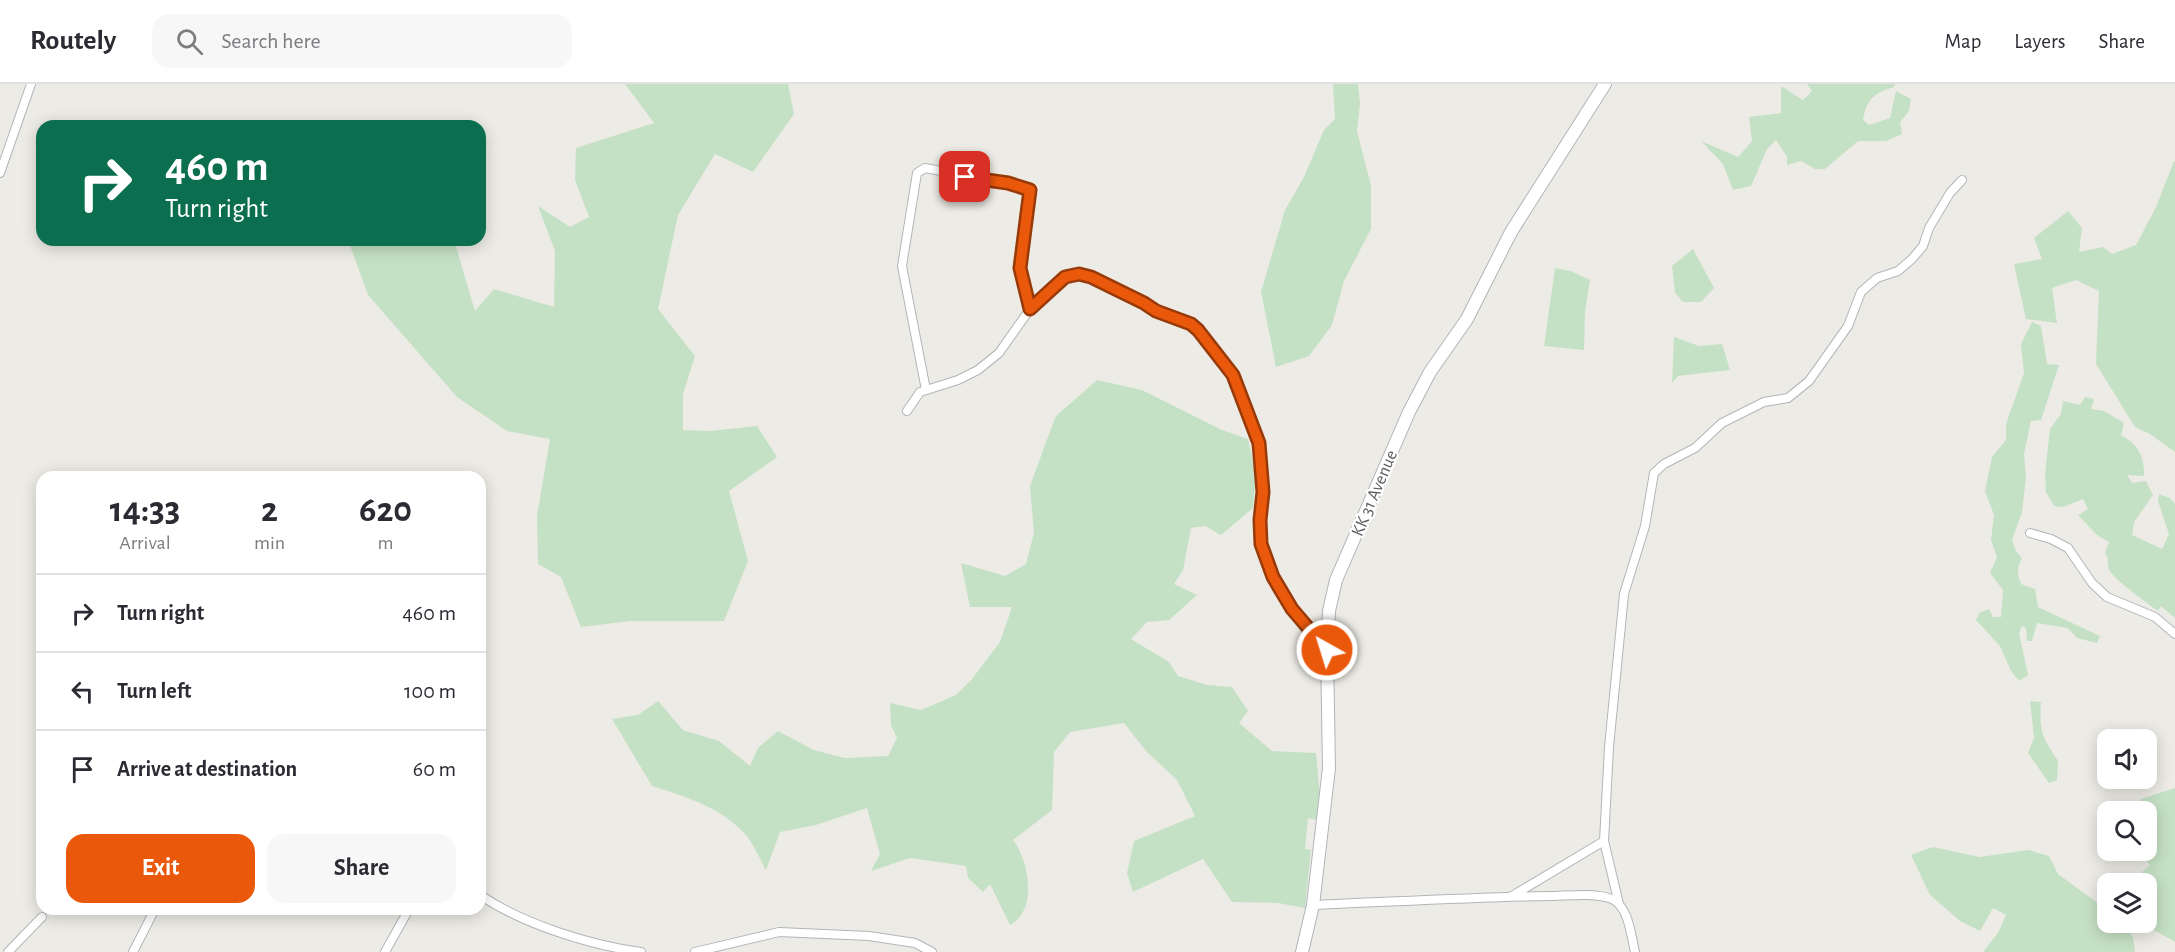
<!DOCTYPE html>
<html lang="en">
<head>
<meta charset="utf-8">
<style>
  body { margin:0; font-family:"Alegreya Sans",sans-serif; background:#f7f7f7; color:#2b2b33; height:100vh; display:flex; flex-direction:column; font-size:22px; white-space:nowrap }
  * { box-sizing:border-box; margin:0 }
  p { font-size:20px; color:#7c7c81 }
  .icon { flex:none; width:33px; height:33px; fill:none; stroke:currentColor; stroke-width:2; stroke-linecap:round; stroke-linejoin:round }
  .map { position:relative; flex:1; overflow:hidden }
  .drawer { position:absolute; left:36px; top:387px; width:450px; height:444px; display:flex; flex-direction:column; background:#fff; border-radius:18px; box-shadow:0 3px 15px #0003 }
  .drawer>* { flex:none }
  .guide { position:absolute; left:36px; top:36px; width:450px; height:126px; border-radius:18px; box-shadow:0 3px 15px #0003; background:#0b6e4f; color:#fff; overflow:hidden }
  .buttons { position:absolute; left:2097px; top:645px; display:grid; gap:12px }
  .buttons a { display:grid; place-items:center; width:60px; height:60px; border-radius:12px; background:#fff; box-shadow:0 3px 15px #0003; font-size:30px }
  .pin { position:absolute; display:grid; place-items:center; width:51px; height:51px; color:#fff; margin:-26px; border-radius:12px; box-shadow:0 3px 9px #0006 }
  .me { position:absolute; width:66px; margin:-33px; rotate:321deg; stroke-linejoin:round; filter:drop-shadow(0 0 4px #0008) }
  .turn { display:flex; align-items:center; gap:21px; height:126px; padding:0 30px; font-size:27px }
  .turn .icon { width:78px; height:78px; stroke-width:2.5 }
  .turn b { display:block; font-size:42px; line-height:51px }
  .eta { display:flex; justify-content:space-evenly; align-items:center; height:102px; text-align:center }
  .eta b { font-size:36px; font-weight:700; line-height:42px }
  .button { display:flex; gap:12px; margin-top:auto; padding:12px 30px }
  .button a { flex:1; height:69px; border-radius:18px; background:#ea580c; color:#fff; font-size:24px; font-weight:700; line-height:69px; text-align:center }
  .button a+a { background:#f7f7f7; color:#2b2b33 }
  ul { padding:0; list-style:none }
  li { display:flex; align-items:center; gap:18px; height:78px; padding:0 30px; border-top:2px solid #e1e1e2 }
  li div { flex:1 }
  li b { display:block; font-size:22px }
  li em { font-style:normal }
  header { display:flex; align-items:center; gap:36px; box-sizing:border-box; height:84px; padding:0 30px; background:#fff; border-bottom:2px solid #e1e1e2 }
  header strong { font-size:28px }
  nav { display:flex; gap:33px; margin-inline-start:auto; font-size:21px }
  .search { width:420px; height:54px; background:#f7f7f7; display:flex; align-items:center; gap:15px; box-sizing:border-box; padding:0 21px; border-radius:18px; color:#7c7c81; font-size:22px }
  .map>svg:first-child { display:block }
  .green { fill:#c5e1c5 }
  .lines { fill:none; stroke-linecap:round; stroke-linejoin:round }
  .street-casing { stroke:#b2b5b8; stroke-width:10 }
  .secondary-casing { stroke:#b1b4b8; stroke-width:14 }
  .street { stroke:#fff; stroke-width:8 }
  .secondary { stroke:#fff; stroke-width:12 }
  .route-casing { stroke:#983908; stroke-width:15 }
  .route { stroke:#ea580c; stroke-width:10 }
  .labels { text-anchor:middle; stroke-width:4.5; stroke-linejoin:round; paint-order:stroke }
  .street-label { font-size:18px; fill:#5d6063; stroke:#fff }
</style>
</head>
<body>
<header>
<strong>Routely</strong>
<div class="search"><svg class="icon" aria-label="search" viewBox="0 0 24 24"><circle cx="10" cy="10" r="6"/><path d="M15 15l6 6"/></svg>Search here</div>
<nav><a>Map</a><a>Layers</a><a>Share</a></nav>
</header>
<div class="map">
<svg width="2175" height="868" viewBox="0 0 2175 868">
  <rect width="100%" height="100%" fill="#edebe5"/>
  <g class="green">
    <polygon points="625,0 788,0 794,30 753,88 715,70 678,131 658,225 695,272 683,310 683,346 710,347 757,342 777,373 729,407 748,477 724,537 631,537 581,543 561,493 538,480 537,432 550,355 507,347 457,313 368,211 348,156 454,156 475,227 494,205 554,223 555,167 538,122 570,143 589,133 575,96 576,64 654,39"/>
    <polygon points="1333,0 1358,0 1360,20 1357,47 1371,102 1371,145 1344,197 1332,241 1309,272 1276,283 1261,208 1285,126 1304,93 1324,46 1335,35"/>
    <path d="M1807,0H1895L1894,3C1874,9 1867,15 1863,36L1869,41L1890,34L1896,7L1911,15L1909,27L1900,38L1902,50L1886,57H1858L1825,85H1815L1801,77L1787,81V73L1776,56L1767,65L1751,102L1733,106L1723,80L1701,57L1738,73L1752,57L1749,33L1781,29V2L1803,16L1812,7Z"/>
    <polygon points="2174,77 2175,77 2175,368 2150,350 2135,343 2096,280 2099,207 2076,196 2052,204 2057,239 2026,235 2014,180 2042,175 2034,154 2068,127 2082,144 2079,168 2103,163 2112,170 2136,161 2156,123"/>
    <polygon points="1693,165 1714,204 1701,218 1683,218 1675,209 1672,182"/>
    <polygon points="1555,184 1571,187 1590,196 1585,228 1584,266 1544,262"/>
    <path d="M2032,238L2041,242L2047,280L2059,281L2041,336L2031,337L2024,370L2026,394L2022,428L2012,456L2016,467L2022,474C2017,483 2017,490 2021,500L2035,505L2038,523L2100,552L2097,559L2077,554L2068,544L2037,539L2032,557H2027L2026,544L2022,542L2019,549L2028,591L2019,597L2011,587L2000,562L1976,536L1979,529L1989,525L1993,533H2001L2003,506L1990,489L1997,473L1991,456L1994,431L1985,407L1992,373L2006,356V340L2024,289L2021,260Z"/>
    <polygon points="1674,253 1699,262 1722,260 1730,286 1678,292 1672,299"/>
    <path d="M1097,296L1142,306L1222,346L1248,355L1256,392L1253,424L1221,451L1205,442L1191,444L1183,486L1174,500L1197,511L1169,536L1147,538L1131,555L1169,578L1178,592L1207,601L1232,603L1248,627L1239,639L1272,667L1316,669L1322,737L1308,734L1305,765L1311,766L1305,824L1278,819L1232,818L1203,775L1133,808L1127,789L1134,757L1195,732L1177,696L1146,667L1124,639L1070,648L1054,668L1052,726L1013,756C1029,776 1038,827 1010,841L990,800L983,808L968,794L966,782L910,774L871,787L880,770L867,724L816,741L780,748L766,786C759,774 753,758 744,749C720,723 684,712 652,702L612,635L638,631L658,617L683,646L719,657L750,682L758,664L778,647L814,666L845,674L888,672L897,654L891,641L890,619L921,626L956,611L972,595L1000,558L1012,523H970L961,479L1005,492L1026,480L1034,449L1030,402L1046,358L1056,332Z"/>
    <path d="M2085,313L2094,315L2091,325L2104,327L2124,339L2121,351C2138,360 2145,373 2144,392L2127,391L2132,399L2146,397L2153,411L2134,438L2132,451L2162,465L2169,450L2158,417L2159,410L2170,414L2175,420V534L2161,522L2158,527C2147,519 2116,497 2110,487C2106,481 2110,475 2105,469L2109,458L2097,451L2078,431L2088,425L2083,415L2063,423L2054,422L2046,408L2045,390L2050,345L2061,330L2063,317L2080,321Z"/>
    <path d="M2030,617L2041,618C2039,649 2042,652 2058,677L2057,696L2049,699L2028,669L2034,654Z"/>
    <polygon points="2175,704 2175,858 2154,846 2147,818 2146,800 2142,799 2139,791 2150,781 2137,767 2146,766 2146,728 2131,727 2141,715"/>
    <polygon points="1933,763 1980,773 2028,766 2049,772 2058,790 2107,826 2108,838 2121,839 2133,853 2135,868 1983,868 1998,849 2006,831 1993,824 1980,847 1960,837 1930,811 1911,771"/>
  </g>
  <g class="lines">
    <g class="street-casing">
      <g id="street">
        <polyline points="0,89 31,0"/>
        <polyline points="926,306 902,182 917,89 925,84 1008,99 1030,106 1020,184 1030,225"/>
        <polyline points="907,327 920,308 958,296 978,286 999,269 1030,225 1065,193 1079,190 1091,193 1144,219 1156,227 1191,240 1233,291 1259,359 1263,408 1260,436 1261,460 1273,493 1291,525 1327,566"/>
        <polyline points="2030,449 2051,455 2068,464 2092,499 2107,513 2155,533 2175,550"/>
        <path d="M480,811C523,840 589,861 641,868"/>
        <polyline points="1512,812 1604,757"/>
        <polyline points="1619,820 1604,757 1609,663 1624,510 1645,442 1654,389 1664,380 1695,364 1722,339 1764,318 1788,314 1809,297 1848,242 1861,208 1877,194 1898,187 1912,175 1923,162 1929,144 1950,109 1962,96"/>
        <path d="M1313,821C1391,818 1469,813 1548,812C1567,812 1593,808 1612,815C1629,823 1631,852 1635,868"/>
        <polyline points="8,868 42,833"/>
        <polyline points="133,868 155,825"/>
        <polyline points="385,868 409,825"/>
        <polyline points="695,868 779,848 869,852 915,859 932,868"/>
      </g>
    </g>
    <g class="secondary-casing">
      <polyline id="secondary" points="1302,868 1313,821 1329,684 1327,566 1329,527 1336,496 1409,328 1430,288 1467,235 1511,148 1605,0"/>
    </g>
    <use href="#street" class="street"/>
    <use href="#secondary" class="secondary"/>
  </g>
  <g class="lines">
    <g class="route-casing">
      <polyline id="route" points="965,93 1008,99 1030,106 1020,184 1030,225 1065,193 1079,190 1091,193 1144,219 1156,227 1191,240 1198,246 1233,291 1259,359 1263,408 1260,436 1261,460 1273,493 1292,525 1327,566"/>
    </g>
    <use href="#route" class="route"/>
  </g>
  <g class="labels">
    <g class="street-label">
      <text transform="translate(1374 409) rotate(-67)" y="6">KK 31 Avenue</text>
    </g>
  </g>
</svg>
<div class="buttons">
<a><svg class="icon" aria-label="sound" viewBox="0 0 24 24"><path d="M4 9h4l5-4v14l-5-4H4zM17 9q2 3 0 6"/></svg></a>
<a><svg class="icon" aria-label="search" viewBox="0 0 24 24"><circle cx="10" cy="10" r="6"/><path d="M15 15l6 6"/></svg></a>
<a><svg class="icon" aria-label="layers" viewBox="0 0 24 24"><path d="M12 4l9 5-9 5-9-5zM3 14l9 5 9-5"/></svg></a>
</div>
<div class="pin" style="left:965px;top:93px;background:#d93025"><svg class="icon" aria-label="arrive" viewBox="0 0 24 24"><path d="M6 21V4h12l-3 4 3 4H6"/></svg></div>
<svg class="me" style="left:1327px;top:566px" viewBox="-20 -20 40 40"><circle r="17" fill="#ea580c" stroke="#fff" stroke-width="3"/><path d="M0-11L8 9 0 5-8 9z" fill="#fff"/></svg>
<div class="guide">
<div class="turn"><svg class="icon" aria-label="right" viewBox="0 0 24 24"><path d="M7 20v-9h11M14 6l5 5-5 5"/></svg><div><b>460 m</b>Turn right</div></div>
</div>
<section class="drawer">
<div class="eta">
<div><b>14:33</b><p>Arrival</p></div>
<div><b>2</b><p>min</p></div>
<div><b>620</b><p>m</p></div>
</div>
<ul>
<li><svg class="icon" aria-label="right" viewBox="0 0 24 24"><path d="M7 20v-9h11M14 6l5 5-5 5"/></svg><div><b>Turn right</b></div><em>460 m</em></li>
<li><svg class="icon" aria-label="left" viewBox="0 0 24 24"><path d="M17 20v-9H6M10 6l-5 5 5 5"/></svg><div><b>Turn left</b></div><em>100 m</em></li>
<li><svg class="icon" aria-label="arrive" viewBox="0 0 24 24"><path d="M6 21V4h12l-3 4 3 4H6"/></svg><div><b>Arrive at destination</b></div><em>60 m</em></li>
</ul>
<div class="button"><a>Exit</a><a>Share</a></div>
</section>
</div>
</body>
</html>
